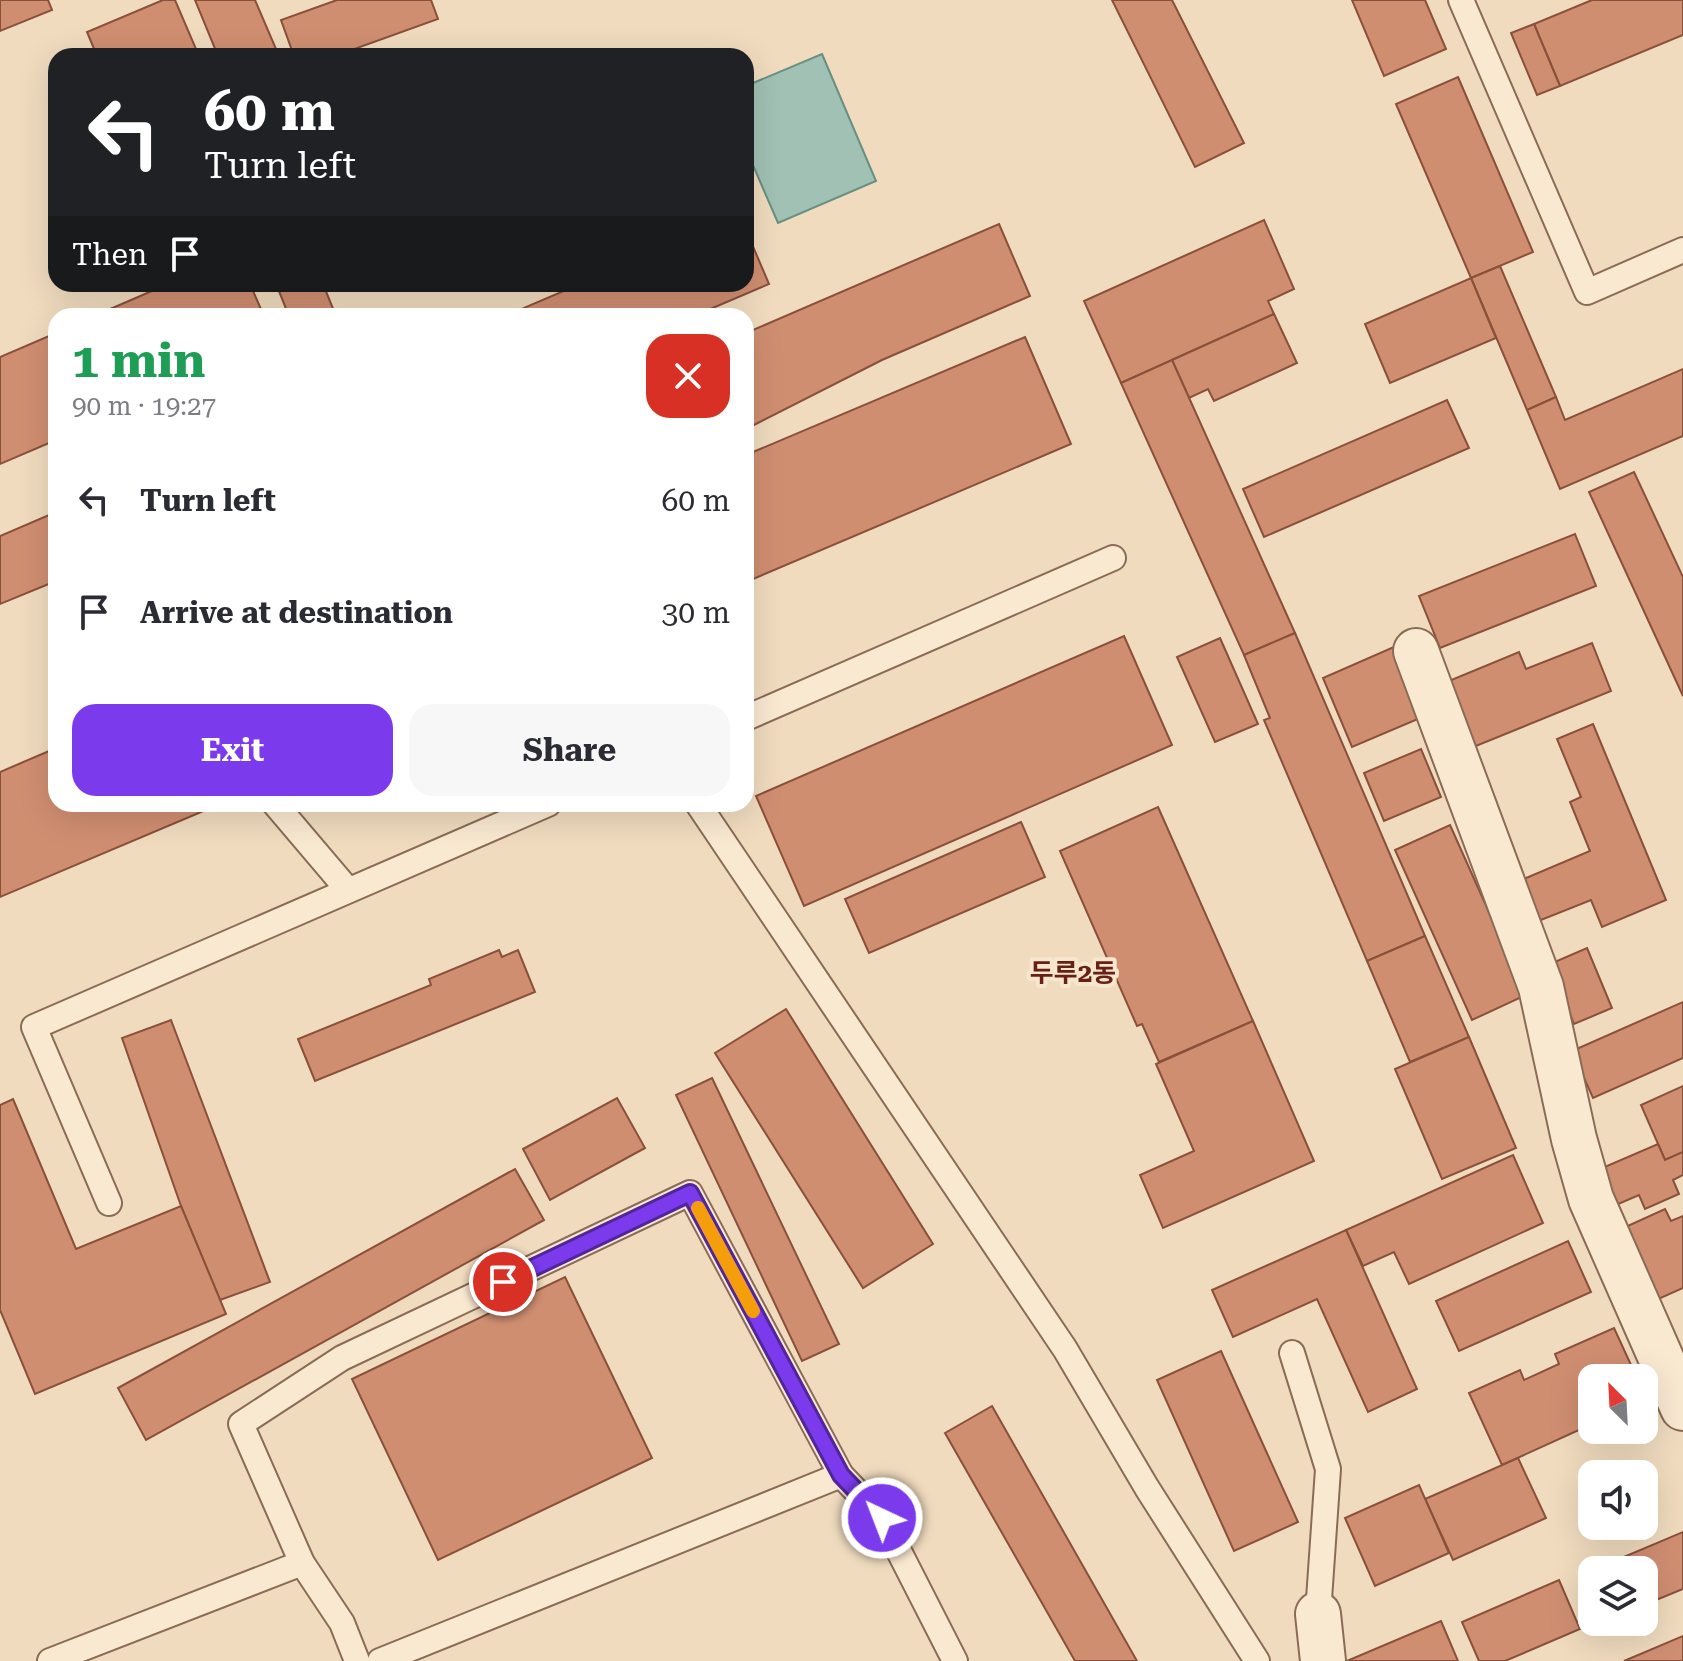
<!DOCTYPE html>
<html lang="en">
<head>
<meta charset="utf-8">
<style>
  body { margin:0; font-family:"Roboto Serif","Noto Sans KR",serif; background:#f7f7f7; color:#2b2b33; height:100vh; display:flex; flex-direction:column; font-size:30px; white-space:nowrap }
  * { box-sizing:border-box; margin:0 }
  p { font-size:26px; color:#7c7c81 }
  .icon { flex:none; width:44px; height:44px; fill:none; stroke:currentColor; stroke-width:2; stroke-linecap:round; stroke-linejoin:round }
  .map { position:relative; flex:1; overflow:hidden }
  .sheet { position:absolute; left:48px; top:308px; width:706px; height:504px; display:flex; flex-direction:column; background:#fff; border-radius:24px; box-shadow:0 8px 32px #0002 }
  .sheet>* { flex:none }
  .top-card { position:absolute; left:48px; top:48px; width:706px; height:244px; border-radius:24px; box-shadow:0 8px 32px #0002; background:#202124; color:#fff; overflow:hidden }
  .needle { width:52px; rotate:336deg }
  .tools { position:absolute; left:1578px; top:1364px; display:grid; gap:16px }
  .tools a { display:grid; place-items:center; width:80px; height:80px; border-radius:16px; background:#fff; box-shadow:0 8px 32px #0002; font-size:40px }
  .pin { position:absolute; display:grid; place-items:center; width:68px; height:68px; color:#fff; margin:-34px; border:4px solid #fff; border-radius:50%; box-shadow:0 2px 8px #0007 }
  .me { position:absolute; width:88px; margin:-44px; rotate:317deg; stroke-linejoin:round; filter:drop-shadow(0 0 6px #0008) }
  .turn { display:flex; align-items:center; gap:28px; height:168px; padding:0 24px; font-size:36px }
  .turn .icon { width:104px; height:104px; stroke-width:2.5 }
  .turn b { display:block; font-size:56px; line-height:68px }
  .then { display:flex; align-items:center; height:76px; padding:0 24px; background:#0003; gap:16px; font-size:30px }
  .round { display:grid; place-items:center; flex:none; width:84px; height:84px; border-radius:24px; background:#f7f7f7 }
  .headline { display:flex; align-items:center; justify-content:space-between; height:136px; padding:0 24px }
  h1 { font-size:48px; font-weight:700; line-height:60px; color:#1e9e55 }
  .cta { display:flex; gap:16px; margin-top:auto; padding:16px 24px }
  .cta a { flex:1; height:92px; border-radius:24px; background:#7c3aed; color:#fff; font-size:32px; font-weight:700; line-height:92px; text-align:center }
  .cta a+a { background:#f7f7f7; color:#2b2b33 }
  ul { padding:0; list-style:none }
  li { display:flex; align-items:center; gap:24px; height:112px; padding:0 24px }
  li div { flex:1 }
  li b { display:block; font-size:30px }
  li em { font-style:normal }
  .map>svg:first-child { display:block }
  .water { fill:#a1c1b4; stroke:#688f81; stroke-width:2 }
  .building { fill:#d08e71; stroke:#89503a; stroke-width:2 }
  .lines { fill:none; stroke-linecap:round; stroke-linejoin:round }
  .lane-casing { stroke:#896b56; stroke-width:28 }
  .street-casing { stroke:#896b56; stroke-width:48 }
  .lane { stroke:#fae9d1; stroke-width:24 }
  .street { stroke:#fae9d1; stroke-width:44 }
  .route-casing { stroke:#51269a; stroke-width:20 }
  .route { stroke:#7c3aed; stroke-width:14 }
  .slow { stroke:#f59e0b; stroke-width:14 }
  .labels { text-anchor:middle; stroke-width:8; stroke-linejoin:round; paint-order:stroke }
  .quarter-label { font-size:26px; font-weight:bold; fill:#662018; stroke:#f7e6ce }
</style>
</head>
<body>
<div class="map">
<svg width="1683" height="1661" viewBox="0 0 1683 1661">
  <rect width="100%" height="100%" fill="#f0dbbe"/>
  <polygon class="water" points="822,54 876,181 778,223 746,149 746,86"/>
  <g class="building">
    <polygon points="0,0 48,0 52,10 0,31"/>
    <polygon points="163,0 175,0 199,56 97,56 87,32"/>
    <polygon points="195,0 255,0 279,56 218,56"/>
    <polygon points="337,0 431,0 438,19 335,56 294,56 281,20"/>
    <polygon points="1112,0 1172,0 1244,143 1195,167"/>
    <polygon points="1352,0 1425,0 1446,49 1384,76"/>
    <polygon points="1592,0 1683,0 1683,35 1560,86 1534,24"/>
    <polygon points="1534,24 1560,86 1537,95 1511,33"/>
    <polygon points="1458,77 1533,252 1471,278 1396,104"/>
    <polygon points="1264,220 1294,289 1268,301 1274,314 1121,383 1084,301"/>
    <polygon points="999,224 1030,296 882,360 746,429 746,333"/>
    <polygon points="746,230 769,284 694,316 505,316 580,284 746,284"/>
    <polygon points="1500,266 1556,397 1527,410 1471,278"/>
    <polygon points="1471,278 1496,338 1390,383 1365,324"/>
    <polygon points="168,284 250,284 264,316 94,316"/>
    <polygon points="276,284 323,284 336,316 289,316"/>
    <polygon points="1274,314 1297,363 1214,401 1208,389 1189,398 1172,360"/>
    <polygon points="56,333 56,440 0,464 0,357"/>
    <polygon points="1025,337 1071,444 746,582 746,455"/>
    <polygon points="1172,360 1295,633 1244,655 1121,383"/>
    <polygon points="1683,369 1683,436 1560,489 1527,410 1556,397 1565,420"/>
    <polygon points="1447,400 1469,448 1264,537 1243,489"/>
    <polygon points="1634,472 1683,577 1683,696 1589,492"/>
    <polygon points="56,512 56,581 0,604 0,536"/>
    <polygon points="1575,534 1596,586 1440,648 1419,596"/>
    <polygon points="1295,633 1425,936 1367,961 1264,720 1270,718 1244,655"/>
    <polygon points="1124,636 1172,745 804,906 756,796"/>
    <polygon points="1220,638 1258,724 1215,742 1177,657"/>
    <polygon points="1592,643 1611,691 1471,748 1444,683 1519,652 1526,669"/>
    <polygon points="1396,646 1425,716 1352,747 1323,678"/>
    <polygon points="1593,724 1666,900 1602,927 1591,900 1536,922 1519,881 1590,851 1570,802 1581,797 1557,739"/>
    <polygon points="56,748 56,804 220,804 0,897 0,772"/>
    <polygon points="1421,749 1441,797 1384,821 1364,773"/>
    <polygon points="1158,807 1253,1021 1159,1062 1142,1024 1137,1026 1060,851"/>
    <polygon points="1021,822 1045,877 869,953 845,899"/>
    <polygon points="1450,825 1526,995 1472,1020 1395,850"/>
    <polygon points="1425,936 1469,1037 1410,1062 1367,961"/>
    <polygon points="1587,948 1612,1008 1574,1024 1550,964"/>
    <polygon points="499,950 502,957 518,950 535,992 315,1081 298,1039 431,985 429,979"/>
    <polygon points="1683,1002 1683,1058 1593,1098 1572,1051"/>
    <polygon points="786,1009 933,1244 863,1288 715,1053"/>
    <polygon points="171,1020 270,1282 220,1300 181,1206 122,1038"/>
    <polygon points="1253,1021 1314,1161 1163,1228 1140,1175 1194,1151 1156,1064"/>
    <polygon points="1469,1037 1516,1148 1442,1179 1395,1069"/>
    <polygon points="712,1078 839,1344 802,1361 676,1095"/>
    <polygon points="1683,1086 1683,1152 1665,1160 1641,1105"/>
    <polygon points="617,1098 645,1148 550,1200 523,1149"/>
    <polygon points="13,1099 76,1249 181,1206 226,1314 35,1394 0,1310 0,1105"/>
    <polygon points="1658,1144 1665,1160 1683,1152 1683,1175 1673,1180 1679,1194 1645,1209 1639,1195 1609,1208 1593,1172"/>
    <polygon points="1513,1155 1543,1223 1409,1284 1394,1252 1363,1266 1346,1230"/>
    <polygon points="515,1169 544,1220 146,1440 118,1388"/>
    <polygon points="1665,1209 1671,1221 1683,1216 1683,1288 1654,1301 1621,1229"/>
    <polygon points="1346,1230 1417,1389 1368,1412 1317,1299 1233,1337 1212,1290"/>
    <polygon points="1568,1241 1591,1292 1459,1351 1436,1301"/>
    <polygon points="565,1277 652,1458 438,1560 352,1379"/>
    <polygon points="1614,1328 1637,1378 1592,1378 1592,1424 1502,1465 1469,1393 1520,1370 1524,1380 1559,1364 1555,1354"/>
    <polygon points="1221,1351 1298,1522 1234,1551 1157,1380"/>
    <polygon points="992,1406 1137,1661 1075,1661 945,1433"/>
    <polygon points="1518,1458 1546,1518 1453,1560 1425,1499"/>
    <polygon points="1419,1485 1449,1553 1375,1586 1345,1518"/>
    <polygon points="1683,1532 1683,1589 1644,1605 1644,1570 1593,1570"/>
    <polygon points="1559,1580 1580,1629 1505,1661 1479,1661 1462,1622"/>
    <polygon points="1441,1621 1458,1661 1347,1661"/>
    <polygon points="1683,1636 1683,1661 1624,1661"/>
  </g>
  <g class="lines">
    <g class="lane-casing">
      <g id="lane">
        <polyline points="1461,0 1587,292 1683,250"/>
        <polyline points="746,718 1113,558"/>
        <polyline points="275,804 348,890"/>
        <polyline points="698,804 1065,1349 1147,1488 1257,1661"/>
        <polyline points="109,1203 34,1027 548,804"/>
        <polyline points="1292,1353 1328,1469 1318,1614"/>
        <polyline points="50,1661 302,1563"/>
        <polyline points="357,1661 342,1623 302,1563 241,1424 342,1358 690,1193 841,1475 882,1518 955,1661"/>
        <polyline points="380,1661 841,1475"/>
      </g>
    </g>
    <g class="street-casing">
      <g id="street">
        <polyline points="1416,651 1541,987 1574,1139 1591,1199 1683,1408"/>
        <polyline points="1318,1614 1323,1661"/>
      </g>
    </g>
    <use href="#lane" class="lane"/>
    <use href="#street" class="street"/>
  </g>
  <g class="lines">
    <g class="route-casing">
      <polyline id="route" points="503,1282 690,1193 841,1475 882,1518"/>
    </g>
    <use href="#route" class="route"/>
    <polyline class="slow" points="698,1208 753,1311"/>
  </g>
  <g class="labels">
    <g class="quarter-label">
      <text x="1073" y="982">두루2동</text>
    </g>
  </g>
</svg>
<div class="tools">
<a><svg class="needle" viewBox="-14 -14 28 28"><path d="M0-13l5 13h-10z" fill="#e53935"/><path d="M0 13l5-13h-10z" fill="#7c7c81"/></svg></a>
<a><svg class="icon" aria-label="sound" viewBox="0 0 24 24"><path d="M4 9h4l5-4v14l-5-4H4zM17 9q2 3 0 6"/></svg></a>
<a><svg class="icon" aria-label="layers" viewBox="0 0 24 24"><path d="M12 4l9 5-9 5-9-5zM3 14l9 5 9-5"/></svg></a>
</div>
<div class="pin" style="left:503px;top:1282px;background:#d93025"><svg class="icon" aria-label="arrive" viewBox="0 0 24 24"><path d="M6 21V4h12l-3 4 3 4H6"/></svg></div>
<svg class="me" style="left:882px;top:1518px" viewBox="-20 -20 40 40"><circle r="17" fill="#7c3aed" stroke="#fff" stroke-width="3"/><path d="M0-11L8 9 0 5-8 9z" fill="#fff"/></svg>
<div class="top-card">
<div class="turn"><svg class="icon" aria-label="left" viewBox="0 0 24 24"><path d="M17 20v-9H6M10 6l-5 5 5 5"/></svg><div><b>60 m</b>Turn left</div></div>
<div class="then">Then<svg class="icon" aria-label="arrive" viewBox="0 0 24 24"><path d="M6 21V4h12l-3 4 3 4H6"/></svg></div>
</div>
<section class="sheet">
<div class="headline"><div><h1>1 min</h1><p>90 m · 19:27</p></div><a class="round" style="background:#d93025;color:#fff"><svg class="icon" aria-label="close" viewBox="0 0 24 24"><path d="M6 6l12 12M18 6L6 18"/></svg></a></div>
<ul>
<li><svg class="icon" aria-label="left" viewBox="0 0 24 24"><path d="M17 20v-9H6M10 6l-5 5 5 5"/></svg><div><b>Turn left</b></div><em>60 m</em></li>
<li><svg class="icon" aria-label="arrive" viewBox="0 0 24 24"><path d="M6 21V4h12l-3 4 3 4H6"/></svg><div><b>Arrive at destination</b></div><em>30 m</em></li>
</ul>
<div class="cta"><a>Exit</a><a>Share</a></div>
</section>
</div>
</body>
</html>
